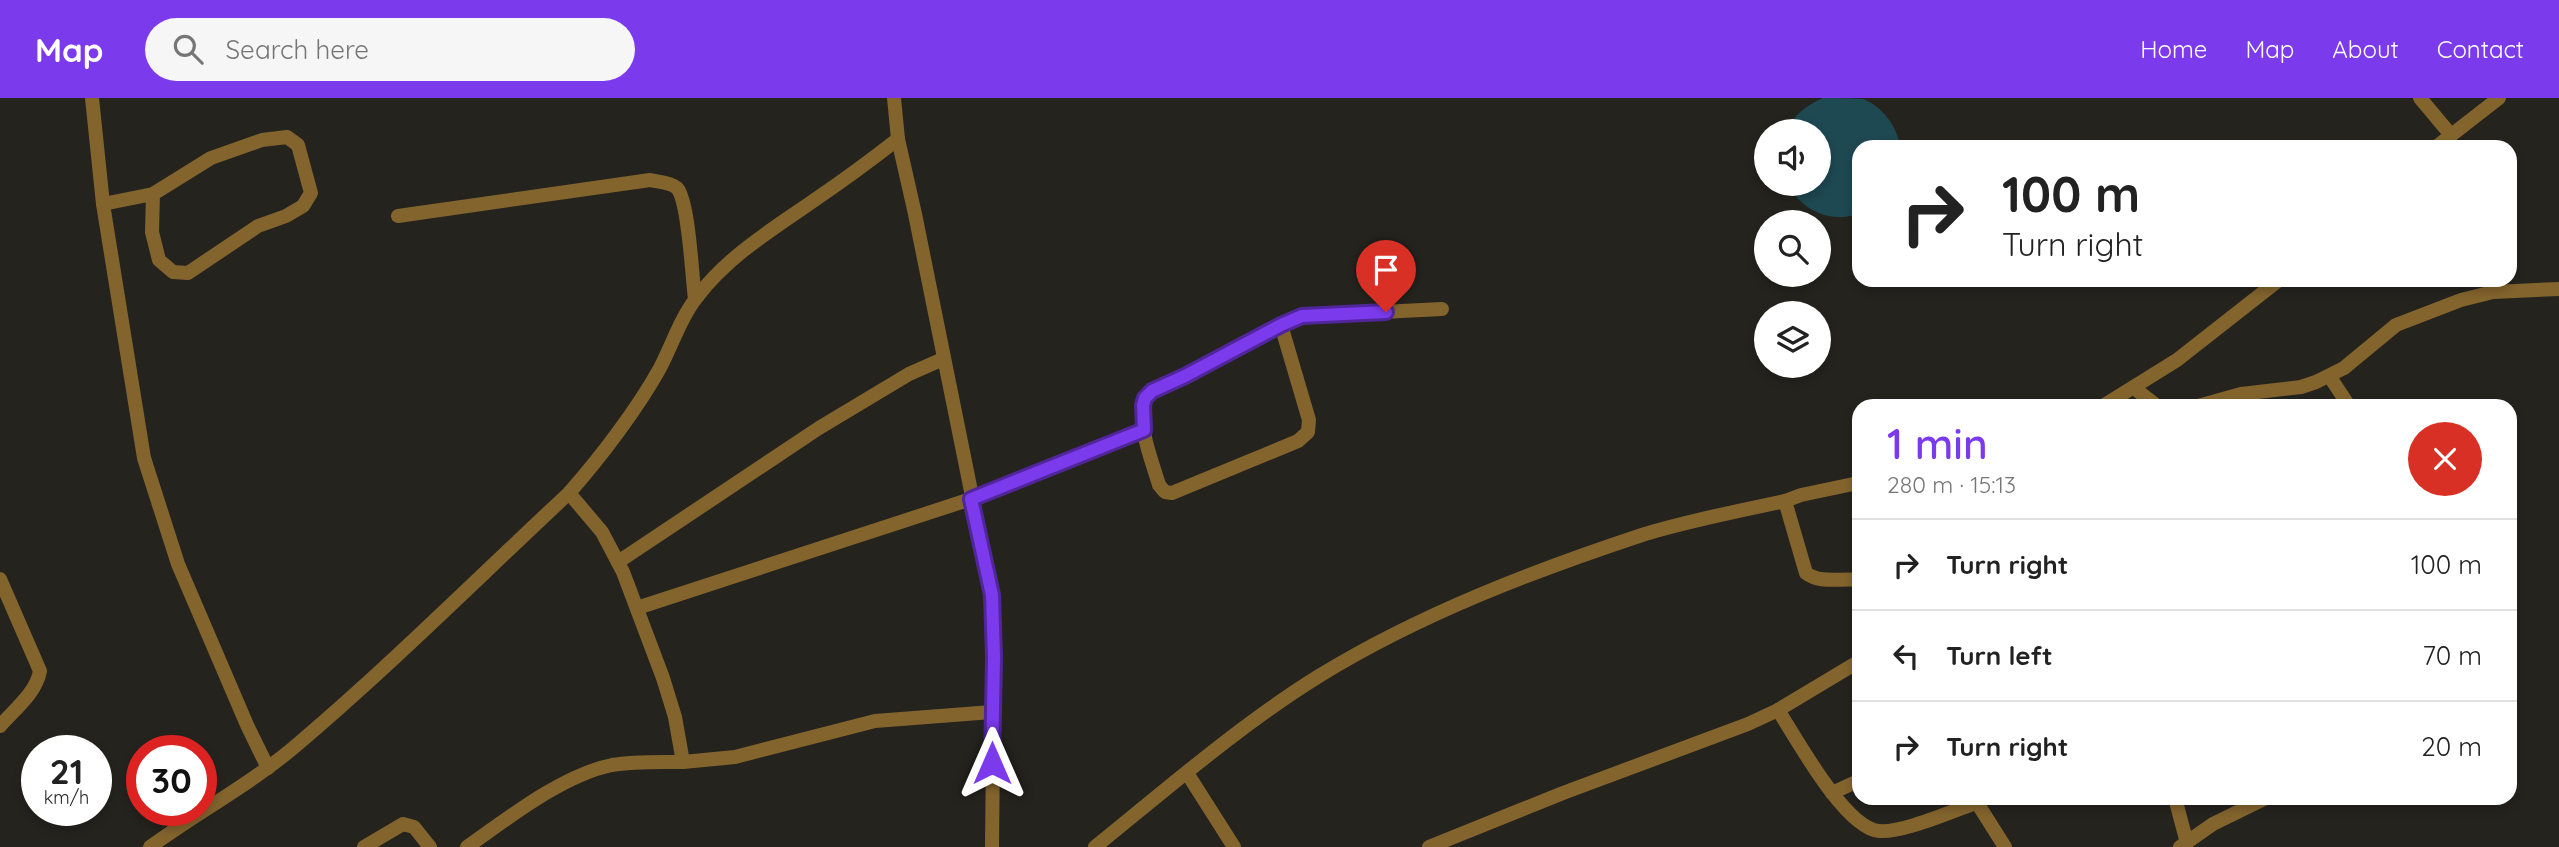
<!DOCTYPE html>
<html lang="en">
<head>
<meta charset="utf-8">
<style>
  body { margin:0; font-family:Quicksand,sans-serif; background:#f6f6f6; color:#222; height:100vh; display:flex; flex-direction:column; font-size:26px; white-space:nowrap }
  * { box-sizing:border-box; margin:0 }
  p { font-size:23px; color:#767676 }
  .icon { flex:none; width:38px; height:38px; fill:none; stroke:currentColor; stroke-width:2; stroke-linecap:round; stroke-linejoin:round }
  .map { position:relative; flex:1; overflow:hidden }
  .sheet { position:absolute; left:1852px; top:301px; width:665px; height:406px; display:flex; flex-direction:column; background:#fff; border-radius:21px; box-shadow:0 4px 10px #0003 }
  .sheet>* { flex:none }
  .guide { position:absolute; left:1852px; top:42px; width:665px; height:147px; border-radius:21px; box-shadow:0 4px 10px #0003; background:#fff; color:#222; overflow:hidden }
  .buttons { position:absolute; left:1754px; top:21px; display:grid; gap:14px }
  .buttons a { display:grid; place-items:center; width:77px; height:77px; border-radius:50%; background:#fff; box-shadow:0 4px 10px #0003; font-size:35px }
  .speed { position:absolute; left:21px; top:637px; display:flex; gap:14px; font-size:35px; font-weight:700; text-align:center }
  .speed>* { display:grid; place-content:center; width:91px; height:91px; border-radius:50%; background:#fff; box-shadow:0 4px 10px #0003; line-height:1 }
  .speed small { font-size:18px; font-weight:400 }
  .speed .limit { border:10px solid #d22; background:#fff; color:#111 }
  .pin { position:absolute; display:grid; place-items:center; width:60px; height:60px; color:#fff; margin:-72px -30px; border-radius:50% 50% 50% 0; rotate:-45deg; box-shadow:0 0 7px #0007 }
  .pin .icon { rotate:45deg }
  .me { position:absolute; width:77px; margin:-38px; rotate:0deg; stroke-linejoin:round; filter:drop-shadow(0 0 5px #0008) }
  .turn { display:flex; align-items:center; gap:24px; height:147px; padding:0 35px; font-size:32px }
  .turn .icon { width:91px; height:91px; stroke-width:2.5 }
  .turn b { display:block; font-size:49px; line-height:60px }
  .round { display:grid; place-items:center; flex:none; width:74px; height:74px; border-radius:37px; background:#f6f6f6 }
  .headline { display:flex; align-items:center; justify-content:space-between; height:119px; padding:0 35px }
  h1 { font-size:42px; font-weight:600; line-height:52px; color:#7c3aed }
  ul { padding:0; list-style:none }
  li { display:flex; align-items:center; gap:21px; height:91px; padding:0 35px; border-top:2px solid #e0e0e0 }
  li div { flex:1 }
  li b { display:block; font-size:26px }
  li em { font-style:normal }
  header { display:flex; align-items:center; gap:42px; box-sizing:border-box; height:98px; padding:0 35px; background:#7c3aed; color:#fff }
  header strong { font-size:33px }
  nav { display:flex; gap:38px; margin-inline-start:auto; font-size:24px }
  .search { width:490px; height:63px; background:#f6f6f6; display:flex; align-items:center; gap:18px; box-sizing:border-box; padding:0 24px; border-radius:38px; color:#767676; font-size:26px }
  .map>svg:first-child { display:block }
  .water { fill:#1e4852 }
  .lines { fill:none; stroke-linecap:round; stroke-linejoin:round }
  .minor { stroke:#83642d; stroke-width:14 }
  .route-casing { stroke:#51269a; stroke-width:18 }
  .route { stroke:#7c3aed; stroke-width:12 }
</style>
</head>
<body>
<header>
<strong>Map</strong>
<div class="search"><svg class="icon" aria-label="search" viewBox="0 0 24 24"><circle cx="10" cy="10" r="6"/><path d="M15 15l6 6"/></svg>Search here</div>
<nav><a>Home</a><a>Map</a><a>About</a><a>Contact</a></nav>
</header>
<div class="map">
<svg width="2559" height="749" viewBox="0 0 2559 749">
  <rect width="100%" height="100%" fill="#24231e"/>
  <path class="water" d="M1823,0C1835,0 1852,0 1863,1C1882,8 1898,29 1900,49H1858V116C1829,126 1801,111 1787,86H1818V33H1786C1795,16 1805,8 1823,0Z"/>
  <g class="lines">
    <g class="minor">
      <polyline points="92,0 103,106 144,360 178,466 247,627 268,670"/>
      <polyline points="2420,0 2451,37"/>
      <polyline points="898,41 915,116 992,497 994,560 992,749"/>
      <polyline points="2436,49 2499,0"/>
      <polyline points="103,106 153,96 211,60 262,42 287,39 298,47 311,95 303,108 286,118 258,128 188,175 173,174 159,162 152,134 153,96"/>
      <path d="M398,118L650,82C658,84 670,84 677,90C689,103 692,180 695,201"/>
      <path d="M1281,227L1309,322L1308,334L1298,343L1172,395L1165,394L1159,387C1153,366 1136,324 1144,302C1150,288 1173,284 1186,278C1225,259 1261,235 1302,218L1442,211"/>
      <polyline points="2330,279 2349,308"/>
      <polyline points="2134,290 2157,308"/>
      <polyline points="2103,308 2177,262 2279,182"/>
      <polyline points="2198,308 2241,296 2301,289 2316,284 2344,270 2396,227 2461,202 2493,194 2559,191"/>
      <path d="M1785,403L1806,475C1820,486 1841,480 1858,482"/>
      <polyline points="618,464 819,330 909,276 943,261"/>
      <path d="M0,481L40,573C36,595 15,611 0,628"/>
      <polyline points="637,510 971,401 1144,332"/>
      <path d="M1778,612C1796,640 1845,730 1879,733C1904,735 1951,713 1976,705"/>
      <polyline points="683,664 735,659 875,623 992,614"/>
      <polyline points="1187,675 1234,749"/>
      <polyline points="1832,695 1858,683"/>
      <polyline points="1974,700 2005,749"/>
      <polyline points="2175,700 2187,745"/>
      <path d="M150,749C199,713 253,685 299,645C393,565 480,478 569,395C600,360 638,310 660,270C672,247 681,219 697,199C729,157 773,131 816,101C844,82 871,62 898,41L894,0"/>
      <polyline points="364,749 403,726 414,729 430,749"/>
      <path d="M467,749C508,720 563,677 612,667C635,663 660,664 683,664L675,619L663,580L623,474L602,434L569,395"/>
      <path d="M1095,749C1168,690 1240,627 1319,578C1420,516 1533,473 1645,436C1691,422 1738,413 1785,403L1801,397L1858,385"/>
      <polyline points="1429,749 1563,695 1748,626 1778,612 1858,564"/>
      <polyline points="2180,749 2213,726 2266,700"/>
    </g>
  </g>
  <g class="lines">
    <g class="route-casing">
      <polyline id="route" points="992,665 994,559 992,497 971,401 1144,332 1143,307 1145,300 1152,293 1185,278 1281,227 1302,218 1386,214"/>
    </g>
    <use href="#route" class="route"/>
  </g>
</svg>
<div class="buttons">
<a><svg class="icon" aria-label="sound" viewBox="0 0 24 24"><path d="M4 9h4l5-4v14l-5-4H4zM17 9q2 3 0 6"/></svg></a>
<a><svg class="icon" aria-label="search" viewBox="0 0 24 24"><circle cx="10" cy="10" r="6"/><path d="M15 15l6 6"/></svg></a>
<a><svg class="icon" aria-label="layers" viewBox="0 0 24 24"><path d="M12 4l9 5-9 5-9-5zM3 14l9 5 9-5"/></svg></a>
</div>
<div class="speed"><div>21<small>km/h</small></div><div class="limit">30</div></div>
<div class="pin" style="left:1386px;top:214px;background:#d93025"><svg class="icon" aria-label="arrive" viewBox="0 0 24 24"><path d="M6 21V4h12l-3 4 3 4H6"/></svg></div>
<svg class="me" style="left:992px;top:665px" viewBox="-20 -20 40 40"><path d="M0-17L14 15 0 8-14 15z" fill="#7c3aed" stroke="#fff" stroke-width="4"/></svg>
<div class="guide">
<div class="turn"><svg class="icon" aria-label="right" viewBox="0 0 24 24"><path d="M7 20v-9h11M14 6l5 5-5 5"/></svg><div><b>100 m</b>Turn right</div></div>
</div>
<section class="sheet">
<div class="headline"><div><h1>1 min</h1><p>280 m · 15:13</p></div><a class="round" style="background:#d93025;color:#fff"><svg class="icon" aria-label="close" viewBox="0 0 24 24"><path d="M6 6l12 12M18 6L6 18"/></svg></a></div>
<ul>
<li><svg class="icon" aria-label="right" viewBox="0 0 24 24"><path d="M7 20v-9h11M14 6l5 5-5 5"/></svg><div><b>Turn right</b></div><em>100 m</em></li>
<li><svg class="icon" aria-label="left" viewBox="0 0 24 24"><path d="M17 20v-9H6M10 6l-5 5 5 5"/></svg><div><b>Turn left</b></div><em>70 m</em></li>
<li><svg class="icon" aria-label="right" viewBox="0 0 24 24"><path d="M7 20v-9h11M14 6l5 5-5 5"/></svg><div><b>Turn right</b></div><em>20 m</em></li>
</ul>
</section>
</div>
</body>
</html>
